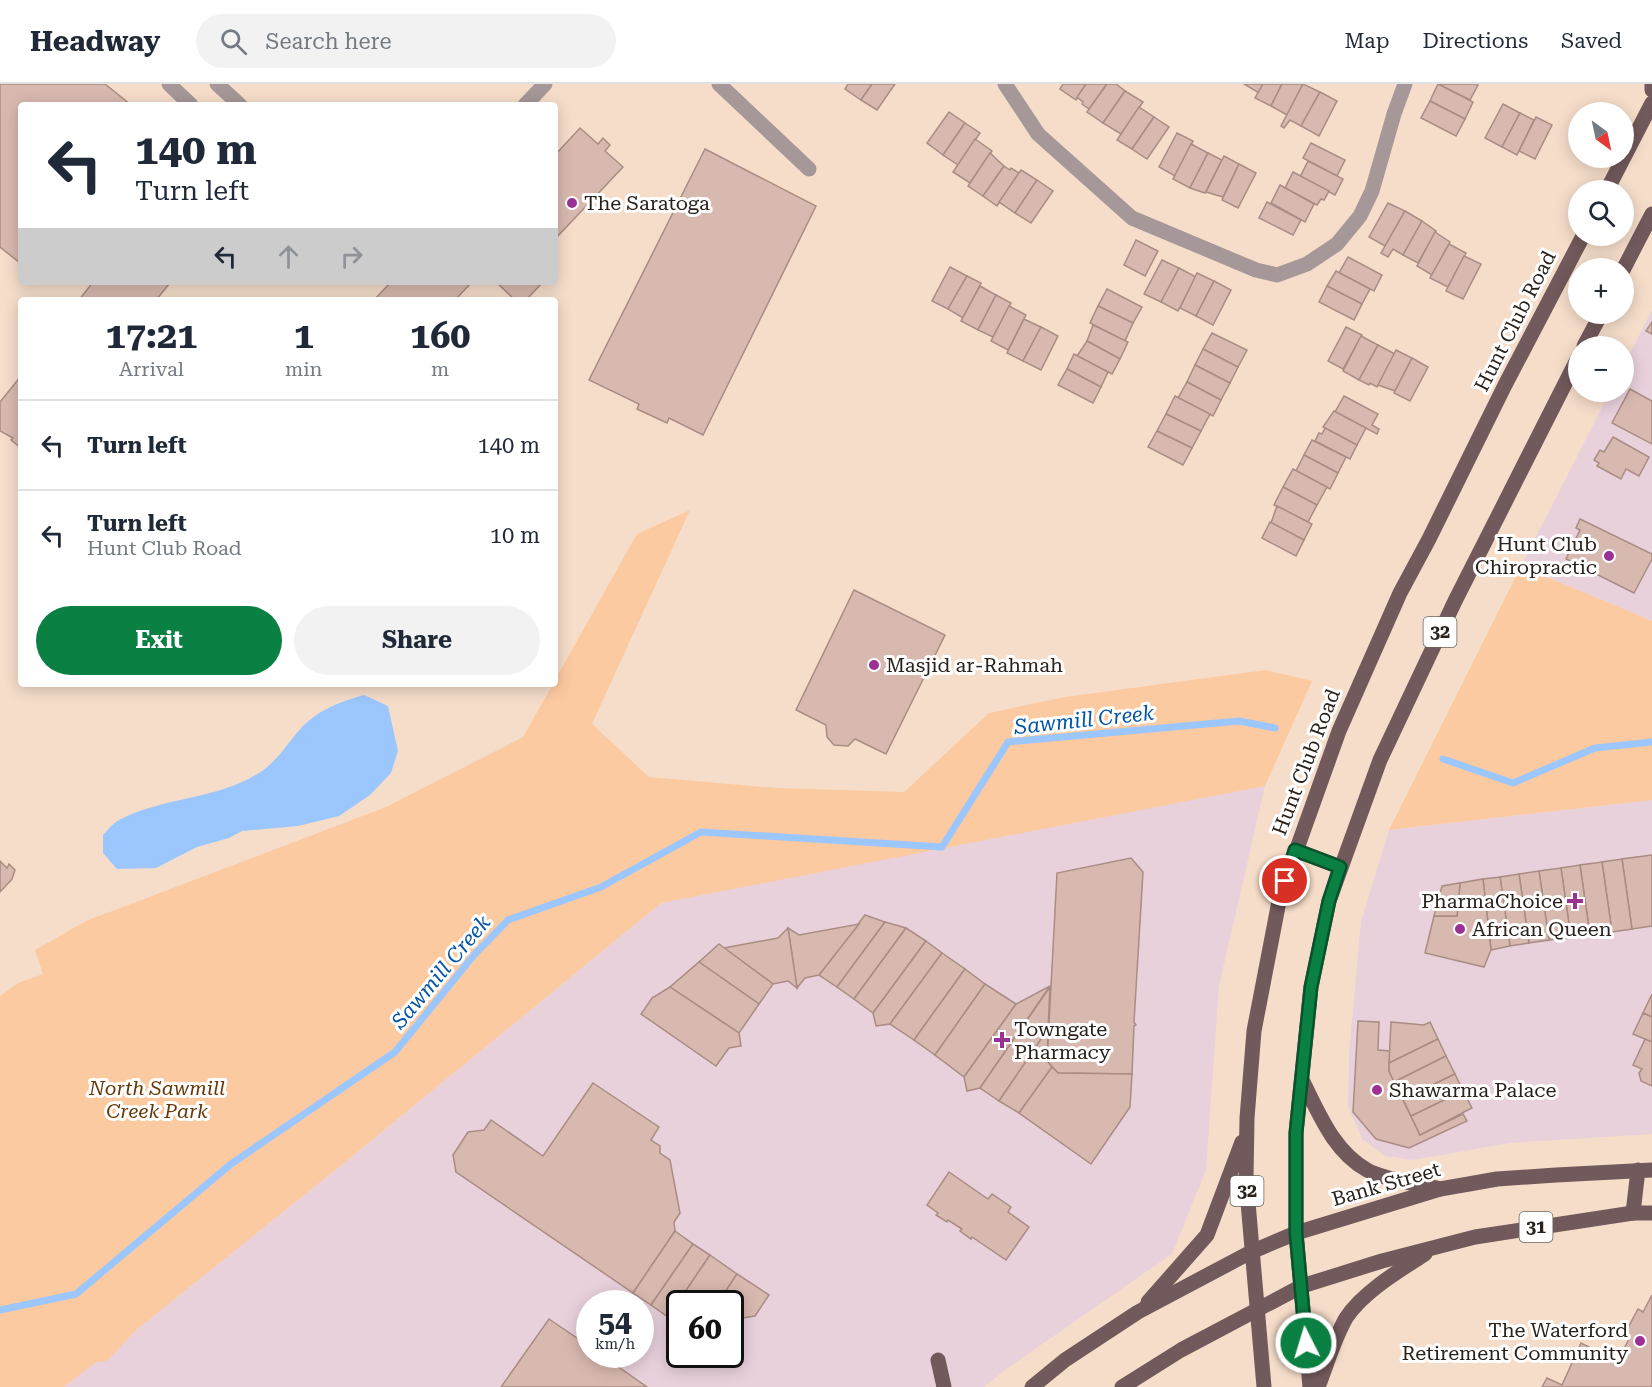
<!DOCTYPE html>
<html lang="en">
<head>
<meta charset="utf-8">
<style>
  body { margin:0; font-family:"Roboto Serif",serif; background:#f2f2f3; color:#1f2937; height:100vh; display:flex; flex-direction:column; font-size:22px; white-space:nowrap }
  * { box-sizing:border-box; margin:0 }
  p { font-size:20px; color:#747a83 }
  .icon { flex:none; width:33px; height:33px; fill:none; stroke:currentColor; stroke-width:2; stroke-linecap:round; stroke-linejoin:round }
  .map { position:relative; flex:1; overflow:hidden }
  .side { position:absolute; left:18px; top:213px; width:540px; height:390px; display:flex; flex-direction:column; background:#fff; border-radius:6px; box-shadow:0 3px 15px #0003 }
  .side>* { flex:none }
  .banner { position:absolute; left:18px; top:18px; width:540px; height:183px; border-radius:6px; box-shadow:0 3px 15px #0003; background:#fff; color:#1f2937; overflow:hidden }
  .needle { width:39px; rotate:147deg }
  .tools { position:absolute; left:1568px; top:18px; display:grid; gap:12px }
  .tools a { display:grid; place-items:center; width:66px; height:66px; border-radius:50%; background:#fff; box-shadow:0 3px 15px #0003; font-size:30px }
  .speed { position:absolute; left:576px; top:1206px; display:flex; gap:12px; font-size:30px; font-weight:700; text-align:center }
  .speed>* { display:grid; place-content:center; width:78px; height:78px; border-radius:50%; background:#fff; box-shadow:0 3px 15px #0003; line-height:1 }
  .speed small { font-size:15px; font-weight:400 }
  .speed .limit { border:3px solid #111; border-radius:9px; background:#fff; color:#111 }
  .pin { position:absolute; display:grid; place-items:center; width:51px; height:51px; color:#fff; margin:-26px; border:3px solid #fff; border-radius:50%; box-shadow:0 2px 6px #0007 }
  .me { position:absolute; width:66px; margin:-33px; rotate:355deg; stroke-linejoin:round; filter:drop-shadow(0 0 4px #0008) }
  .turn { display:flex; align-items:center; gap:21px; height:126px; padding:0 18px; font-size:27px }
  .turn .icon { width:78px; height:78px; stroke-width:2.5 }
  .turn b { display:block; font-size:42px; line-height:51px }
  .lanes { display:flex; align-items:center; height:57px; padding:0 18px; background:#0003; justify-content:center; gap:30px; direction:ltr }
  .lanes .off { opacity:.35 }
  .eta { display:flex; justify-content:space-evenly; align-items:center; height:102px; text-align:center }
  .eta b { font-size:36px; font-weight:700; line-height:42px }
  .primary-button { display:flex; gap:12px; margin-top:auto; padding:12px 18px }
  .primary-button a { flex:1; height:69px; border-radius:36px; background:#0b8043; color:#fff; font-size:24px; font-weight:700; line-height:69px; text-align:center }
  .primary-button a+a { background:#f2f2f3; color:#1f2937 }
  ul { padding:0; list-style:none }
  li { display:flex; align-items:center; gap:18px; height:90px; padding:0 18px; border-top:2px solid #e0e1e3 }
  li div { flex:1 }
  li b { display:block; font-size:22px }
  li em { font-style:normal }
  header { display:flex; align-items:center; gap:36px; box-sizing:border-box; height:84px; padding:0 30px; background:#fff; border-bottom:2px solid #e0e1e3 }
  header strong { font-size:28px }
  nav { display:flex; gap:33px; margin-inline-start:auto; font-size:21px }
  .search { width:420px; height:54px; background:#f2f2f3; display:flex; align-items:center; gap:15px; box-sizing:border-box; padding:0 21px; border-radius:33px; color:#747a83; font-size:22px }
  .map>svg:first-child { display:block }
  .commercial { fill:#e9d1dc; fill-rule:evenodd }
  .green { fill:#fccaa1 }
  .water { fill:#9bc7fe }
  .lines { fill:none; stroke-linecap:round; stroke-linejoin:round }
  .stream { stroke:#9bc7fe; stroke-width:7 }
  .building { fill:#d8b9b0; stroke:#a98c83; stroke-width:1.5 }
  .minor { stroke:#a69798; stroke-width:15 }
  .primary { stroke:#72595b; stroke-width:15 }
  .route-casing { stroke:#07532c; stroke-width:15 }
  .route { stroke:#0b8043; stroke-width:10 }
  .poi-dot { fill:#9b3194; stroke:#fff; stroke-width:2 }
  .labels { text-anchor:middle; stroke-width:6; stroke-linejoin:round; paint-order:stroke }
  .shield { fill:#fff; stroke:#6a645f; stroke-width:1.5 }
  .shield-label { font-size:18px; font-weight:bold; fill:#2a211a }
  .poi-label { font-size:20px; fill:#2a211a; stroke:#fff; text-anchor:start }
  .street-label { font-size:20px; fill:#2a211a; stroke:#fff }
  .park-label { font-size:20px; font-style:italic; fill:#653808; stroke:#fff }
  .water-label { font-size:21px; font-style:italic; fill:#0355a3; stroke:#fff }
</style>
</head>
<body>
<header>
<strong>Headway</strong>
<div class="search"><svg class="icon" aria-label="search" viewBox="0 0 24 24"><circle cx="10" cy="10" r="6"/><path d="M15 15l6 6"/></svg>Search here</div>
<nav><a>Map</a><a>Directions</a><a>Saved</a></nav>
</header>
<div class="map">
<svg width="1652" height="1303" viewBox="0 0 1652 1303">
  <rect width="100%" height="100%" fill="#f6ddca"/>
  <g class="commercial">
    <polygon points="1652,226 1652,537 1521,482 1610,308 1623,308 1623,283"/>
    <path d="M1265,702L1219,902L1206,1086L1172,1170L1009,1283L984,1303H64L344,1079L661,819L1137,714ZM590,1220H640V1270H590ZM680,1220H730V1270H680Z"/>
    <polygon points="1652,716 1652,1050 1510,1059 1413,1076 1385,1072 1362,1055 1348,1022 1349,970 1361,837 1389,746"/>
  </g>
  <g class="green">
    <polygon points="690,426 592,640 649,693 777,704 904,708 989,629 1065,613 1266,586 1312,597 1265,702 661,819 344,1079 136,1246 107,1277 96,1278 64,1303 0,1303 0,912 18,899 43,890 35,866 86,837 386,723 523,653 553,600 555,600 555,596 637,450"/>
    <polygon points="1521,482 1652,537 1652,716 1389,746"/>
  </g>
  <path class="water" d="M364,611L388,622L398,667L391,689L370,711L339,732L298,742L242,747L229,754L197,763L156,784L117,785L103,769V751C108,746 113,739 119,736C163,713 217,716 259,689C279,676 288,658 303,642C322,624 340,618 364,611Z"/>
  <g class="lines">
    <g class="stream">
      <polyline points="1443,675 1513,699 1595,664 1652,658"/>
      <polyline points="0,1226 76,1210 231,1080 395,968 474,871 508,836 601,803 701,748 942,763 1008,658 1239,637 1275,644"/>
    </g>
  </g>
  <g class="building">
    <polygon points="0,0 105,0 131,21 21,21 20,179 0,163"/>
    <polygon points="848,0 872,0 861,16 845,5"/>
    <polygon points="872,0 895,0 877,26 861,16"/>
    <polygon points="1063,0 1086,0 1076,16 1060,5"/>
    <polygon points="1086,0 1107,0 1089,25 1082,20 1083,18 1077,13"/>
    <polygon points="1107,0 1116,0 1125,7 1103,39 1087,28"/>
    <polygon points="1244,0 1263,0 1259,9"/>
    <polygon points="1263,0 1282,0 1271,22 1255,14"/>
    <polygon points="1282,0 1303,0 1287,31 1271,22"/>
    <polygon points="1303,0 1320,8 1301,42 1290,36 1284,44 1281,42"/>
    <polygon points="1438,0 1476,0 1478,1 1470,16"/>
    <polygon points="1438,0 1473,18 1465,35 1430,17"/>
    <polygon points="1125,7 1143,18 1121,50 1103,39"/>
    <polygon points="1320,8 1337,17 1319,52 1301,42"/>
    <polygon points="1430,17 1465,35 1456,52 1421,34"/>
    <polygon points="1503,20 1520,29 1502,63 1485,54"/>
    <polygon points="1139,23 1154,33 1132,65 1117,56"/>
    <polygon points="949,28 965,39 943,71 927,59"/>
    <polygon points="1520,29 1534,36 1517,71 1502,63"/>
    <polygon points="1154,33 1169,43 1147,75 1132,65"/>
    <polygon points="1536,33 1552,41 1535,75 1519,67"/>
    <polygon points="965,39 980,49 958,81 943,71"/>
    <polygon points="580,44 598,60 603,54 610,61 605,67 623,83 555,155 555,71"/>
    <polygon points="1177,49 1193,57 1175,92 1159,83"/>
    <polygon points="975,55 992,67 970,99 953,88"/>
    <polygon points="1311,59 1345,76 1337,92 1303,74"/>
    <polygon points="1191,60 1208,69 1190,104 1173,95"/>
    <polygon points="705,65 816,122 703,351 669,334 667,339 637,325 639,320 589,296"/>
    <polygon points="990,69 1004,82 983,112 968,102"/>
    <polygon points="1208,69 1222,76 1205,109 1190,104"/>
    <polygon points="1224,72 1239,80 1223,113 1206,108"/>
    <polygon points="1308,77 1343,95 1335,111 1300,93"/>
    <polygon points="1239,80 1256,89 1238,124 1222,116"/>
    <polygon points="1004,82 1010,86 1011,84 1019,89 997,122 983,112"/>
    <polygon points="1021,86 1037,96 1015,129 999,118"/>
    <polygon points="1293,88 1329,107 1324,116 1321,115 1317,121 1285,104"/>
    <polygon points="1037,96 1053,107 1031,139 1015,129"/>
    <polygon points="1280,101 1314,120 1305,138 1271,119"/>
    <polygon points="1267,118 1301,136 1293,151 1259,134"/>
    <polygon points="1388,119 1405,127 1385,162 1369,153"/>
    <polygon points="1405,127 1422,137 1403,171 1393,165 1388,173 1381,169"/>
    <polygon points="1422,137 1436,147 1418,179 1403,171"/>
    <polygon points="1435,148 1450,158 1432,191 1417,182"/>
    <polygon points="1136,156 1158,167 1145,192 1124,181"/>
    <polygon points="1449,160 1466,169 1448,203 1430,194"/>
    <polygon points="1464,172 1481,180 1463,215 1446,207"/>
    <polygon points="1348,173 1382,191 1374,207 1339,189"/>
    <polygon points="1162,176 1179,184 1161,218 1144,210"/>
    <polygon points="950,183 967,192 948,225 932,217"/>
    <polygon points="1179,184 1196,193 1178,227 1161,218"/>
    <polygon points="1336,187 1370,205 1362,220 1327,202"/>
    <polygon points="1197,189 1214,197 1196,232 1180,224"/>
    <polygon points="967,192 981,199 963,234 948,225"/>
    <polygon points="1214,197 1231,206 1213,241 1196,232"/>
    <polygon points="93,198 169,198 170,199 156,216 79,216"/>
    <polygon points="391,198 472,198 455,216 374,216"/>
    <polygon points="496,198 543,198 526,216 515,216"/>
    <polygon points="980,202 996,211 978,246 961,237"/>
    <polygon points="1327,202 1362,220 1354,236 1319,218"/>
    <polygon points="1107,205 1142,223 1133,239 1098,222"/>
    <polygon points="996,211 1011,219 993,253 978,246"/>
    <polygon points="1009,222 1026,231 1008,266 991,257"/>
    <polygon points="1098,222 1133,239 1125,257 1090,239"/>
    <polygon points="1024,235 1041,243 1023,277 1007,269"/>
    <polygon points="1652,238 1652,250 1646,247"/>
    <polygon points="1093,241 1128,258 1120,275 1087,257"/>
    <polygon points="1041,243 1058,252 1041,286 1023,277"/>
    <polygon points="1346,243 1362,251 1343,285 1328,277"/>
    <polygon points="1212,249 1247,266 1238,283 1203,265"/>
    <polygon points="1361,252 1378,261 1359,296 1343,287"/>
    <polygon points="1087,257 1120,275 1112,290 1077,272"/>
    <polygon points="1378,261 1395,270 1377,303 1370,299 1369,301 1359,296"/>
    <polygon points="1203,265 1238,283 1230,299 1195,281"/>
    <polygon points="1396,266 1412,274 1395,307 1378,301"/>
    <polygon points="1074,270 1108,288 1101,303 1067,285"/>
    <polygon points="1412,274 1428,283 1410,317 1394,309"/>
    <polygon points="1195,281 1230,299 1221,316 1187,298"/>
    <polygon points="1067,285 1101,303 1093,319 1058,301"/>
    <polygon points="21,292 21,364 11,356 13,354 0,347 0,318"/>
    <polygon points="1187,298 1221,316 1213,332 1178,314"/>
    <polygon points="1630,305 1652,317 1652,360 1612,339"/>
    <polygon points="1175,312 1210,330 1201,347 1166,330"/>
    <polygon points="1344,312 1378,330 1372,341 1379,345 1377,350 1335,328"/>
    <polygon points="1334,327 1366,344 1357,361 1323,343"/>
    <polygon points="1166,330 1201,347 1192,364 1157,347"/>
    <polygon points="1325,344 1357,361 1350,375 1315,357 1319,349 1322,350"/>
    <polygon points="1157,347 1192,364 1183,381 1148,363"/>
    <polygon points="1613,353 1649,373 1639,392 1626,385 1621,395 1597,382 1599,379 1594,376 1600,366 1604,368"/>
    <polygon points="1312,356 1346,373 1338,389 1304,371"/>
    <polygon points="1304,371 1338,389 1330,405 1296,387"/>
    <polygon points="1293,385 1327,403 1317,421 1283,403"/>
    <polygon points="1283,403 1317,421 1308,438 1274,421"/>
    <polygon points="1277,422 1312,440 1304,456 1271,439"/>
    <polygon points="1580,435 1652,470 1652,475 1634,509 1566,475 1580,446 1576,444"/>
    <polygon points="1270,438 1304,456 1296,472 1262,454"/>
    <polygon points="854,506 945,551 886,670 855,655 848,662 834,661 827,653 826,641 796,626"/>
    <polygon points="1652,771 1652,842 1632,845 1622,775"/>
    <polygon points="1131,774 1143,788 1134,938 1136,941 1134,942 1132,990 1058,989 1047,977 1057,789"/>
    <polygon points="1622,775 1632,845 1612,848 1602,778"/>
    <polygon points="0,777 7,784 9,780 15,786 12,795 0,808"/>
    <polygon points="1602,778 1612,848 1590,851 1580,781"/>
    <polygon points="1580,781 1590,851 1571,854 1561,784"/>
    <polygon points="1561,784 1571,854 1549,856 1539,787"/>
    <polygon points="1539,787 1549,856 1529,859 1519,790"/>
    <polygon points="1519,790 1529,859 1510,862 1500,793"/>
    <polygon points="1500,793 1510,862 1491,866 1483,795"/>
    <polygon points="1483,795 1491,866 1484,883 1425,869 1434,832 1457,832 1460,799"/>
    <polygon points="1460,799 1457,832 1434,832 1442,802"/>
    <polygon points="865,831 885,838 837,903 819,891"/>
    <polygon points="885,838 906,844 854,915 837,903"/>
    <polygon points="859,840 819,891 805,894 797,904 788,844 799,851"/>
    <polygon points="788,844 797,904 788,897 773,900 724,864 778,854"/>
    <polygon points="906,844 926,857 873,929 854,915"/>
    <polygon points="926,857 942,869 890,940 876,942 873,929"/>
    <polygon points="719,860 773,900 759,920 699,878"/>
    <polygon points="942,869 965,885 914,956 890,940"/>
    <polygon points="699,878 759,920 739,949 670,903"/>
    <polygon points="965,885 985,900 935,971 914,956"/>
    <polygon points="985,900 1016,920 964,993 935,971"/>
    <polygon points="1050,902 980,1004 967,1007 964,993 1016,920"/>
    <polygon points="670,903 739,949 741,962 729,964 716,982 641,930 652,914"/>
    <polygon points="1050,903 1048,945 999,1017 980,1004"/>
    <polygon points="1652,910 1652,933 1643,929"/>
    <polygon points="1643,929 1652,933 1652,958 1633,950"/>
    <polygon points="1358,937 1379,938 1378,966 1390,967 1389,987 1420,1051 1463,1030 1467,1037 1409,1064 1376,1055 1353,1028"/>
    <polygon points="1391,938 1424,941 1430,938 1438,955 1389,979"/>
    <polygon points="1048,945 1047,977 1052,983 1019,1029 999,1017"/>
    <polygon points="1438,955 1446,972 1394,998 1389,987 1389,979"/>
    <polygon points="1645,955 1652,958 1652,1002 1641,997 1639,989 1642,985 1633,981"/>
    <polygon points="1446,972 1455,990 1403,1015 1394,998"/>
    <polygon points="1052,983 1058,989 1132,990 1130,1023 1091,1080 1019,1029"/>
    <polygon points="1455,990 1463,1007 1411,1032 1403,1015"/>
    <polygon points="593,999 659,1043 651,1056 660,1062 660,1069 670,1076 680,1129 674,1138 675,1147 633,1209 456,1088 453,1071 468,1048 484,1046 491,1036 543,1072"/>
    <polygon points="1463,1007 1472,1024 1420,1051 1411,1032"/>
    <polygon points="949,1088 988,1115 992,1110 1011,1123 1008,1128 1029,1143 1006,1176 972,1153 971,1155 960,1147 962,1145 948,1136 947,1138 936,1131 938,1129 927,1121"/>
    <polygon points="675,1147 693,1160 651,1221 633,1209"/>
    <polygon points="693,1160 710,1171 668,1233 651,1221"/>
    <polygon points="710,1171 737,1190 717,1220 680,1220 680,1242 668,1233"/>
    <polygon points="737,1190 769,1211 755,1232 730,1236 730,1220 717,1220"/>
    <polygon points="1652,1211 1652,1303 1542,1303 1547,1294 1562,1301 1581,1259 1601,1269 1600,1271 1607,1275 1608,1273 1614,1276 1613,1278 1616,1280 1629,1255 1623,1253 1638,1225 1643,1228"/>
    <polygon points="549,1235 590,1263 590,1270 600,1270 647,1303 501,1303"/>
  </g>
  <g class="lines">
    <g class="minor">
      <polyline points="169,0 191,21"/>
      <polyline points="217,0 240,21"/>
      <polyline points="719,0 809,85"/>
      <polyline points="1005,0 1038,50 1132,134 1256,186 1277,191 1307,180 1337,160 1360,132 1372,107 1394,30 1405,0"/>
      <polyline points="525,21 545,0"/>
    </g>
    <g class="primary">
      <polyline points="1652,0 1652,6"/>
      <polyline points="1607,106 1652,19"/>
      <polyline points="1623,186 1652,130"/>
      <polyline points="1584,262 1601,230"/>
      <polyline points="1295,766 1340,783"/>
      <path d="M1302,996C1319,1029 1333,1067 1367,1086C1385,1096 1420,1100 1440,1105"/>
      <polyline points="1633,1129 1638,1086"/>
      <polyline points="1148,1218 1207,1151 1242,1058"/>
      <polyline points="938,1276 944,1303"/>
      <polyline points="1032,1303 1065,1276 1138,1228 1251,1168 1296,1149 1440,1105 1469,1100 1497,1095 1556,1091 1652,1086"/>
      <polyline points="1122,1303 1181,1266 1302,1202 1382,1177 1475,1153 1633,1129 1652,1129"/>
      <polyline points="1264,1303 1246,1095 1247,1034 1254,947 1280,812 1339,647 1400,509 1429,455 1505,301 1583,152"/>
      <polyline points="1310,1303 1296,1149 1296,1049 1311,903 1329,817 1380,676 1455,517 1578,274"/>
      <path d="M1318,1303C1327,1280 1334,1255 1346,1234C1363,1208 1400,1186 1425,1170"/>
    </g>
  </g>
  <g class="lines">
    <g class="route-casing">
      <polyline id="route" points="1285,797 1295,766 1340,783 1329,817 1311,903 1296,1049 1296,1149 1306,1259"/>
    </g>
    <use href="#route" class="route"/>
  </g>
  <g class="poi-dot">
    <circle cx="572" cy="119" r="6"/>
    <circle cx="1609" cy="472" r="6"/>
    <circle cx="874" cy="581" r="6"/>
    <path d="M1572 808h6v6h6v6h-6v6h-6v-6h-6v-6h6z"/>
    <circle cx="1460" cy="845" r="6"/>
    <path d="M999 947h6v6h6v6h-6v6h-6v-6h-6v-6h6z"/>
    <circle cx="1377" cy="1006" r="6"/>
    <circle cx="1640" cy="1257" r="6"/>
  </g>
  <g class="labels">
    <g class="shield">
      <rect x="1423.5" y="533" width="33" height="30" rx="4.5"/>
      <rect x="1230.5" y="1092" width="33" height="30" rx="4.5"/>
      <rect x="1519.5" y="1128" width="33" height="30" rx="4.5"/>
    </g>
    <g class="shield-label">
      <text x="1440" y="554">32</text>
      <text x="1247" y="1113">32</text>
      <text x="1536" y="1149">31</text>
    </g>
    <g class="poi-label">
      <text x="584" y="126">The Saratoga</text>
      <text x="1597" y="467" text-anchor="end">Hunt Club<tspan x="1597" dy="23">Chiropractic</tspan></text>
      <text x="886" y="588">Masjid ar-Rahmah</text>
      <text x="1563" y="824" text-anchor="end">PharmaChoice</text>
      <text x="1472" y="852">African Queen</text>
      <text x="1014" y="952">Towngate<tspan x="1014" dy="23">Pharmacy</tspan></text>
      <text x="1389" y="1013">Shawarma Palace</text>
      <text x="1628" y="1253" text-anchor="end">The Waterford<tspan x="1628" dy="23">Retirement Community</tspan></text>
    </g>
    <g class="street-label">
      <text transform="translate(1515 237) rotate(-63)" y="7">Hunt Club Road</text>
      <text transform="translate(1306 678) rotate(-69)" y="7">Hunt Club Road</text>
      <text transform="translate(1386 1100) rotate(-16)" y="7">Bank Street</text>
    </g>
    <g class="park-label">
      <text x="157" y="1011">North Sawmill<tspan x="157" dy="23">Creek Park</tspan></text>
    </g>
    <g class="water-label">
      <text transform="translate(1084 636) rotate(-6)" y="7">Sawmill Creek</text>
      <text transform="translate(441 888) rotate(-50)" y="7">Sawmill Creek</text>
    </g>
  </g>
</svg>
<div class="tools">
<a><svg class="needle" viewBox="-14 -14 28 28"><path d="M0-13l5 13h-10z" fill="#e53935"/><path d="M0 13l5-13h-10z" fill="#747a83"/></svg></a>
<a><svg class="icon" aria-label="search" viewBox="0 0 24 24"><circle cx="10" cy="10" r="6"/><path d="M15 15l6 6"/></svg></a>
<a>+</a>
<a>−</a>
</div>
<div class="speed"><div>54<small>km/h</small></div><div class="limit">60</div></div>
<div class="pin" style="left:1285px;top:797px;background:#d93025"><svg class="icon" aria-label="arrive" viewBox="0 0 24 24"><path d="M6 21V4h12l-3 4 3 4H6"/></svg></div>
<svg class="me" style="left:1306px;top:1259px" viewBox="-20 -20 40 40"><circle r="17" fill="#0b8043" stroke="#fff" stroke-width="3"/><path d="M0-11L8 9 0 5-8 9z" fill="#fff"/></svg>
<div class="banner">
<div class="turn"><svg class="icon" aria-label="left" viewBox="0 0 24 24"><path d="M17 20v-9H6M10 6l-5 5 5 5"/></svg><div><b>140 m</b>Turn left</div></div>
<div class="lanes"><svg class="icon" aria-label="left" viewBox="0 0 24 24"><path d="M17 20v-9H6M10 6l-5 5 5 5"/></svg><svg class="icon off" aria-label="ahead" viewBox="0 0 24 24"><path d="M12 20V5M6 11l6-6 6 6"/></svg><svg class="icon off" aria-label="right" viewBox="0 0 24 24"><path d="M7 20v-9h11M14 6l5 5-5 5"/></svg></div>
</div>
<section class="side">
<div class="eta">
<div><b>17:21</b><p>Arrival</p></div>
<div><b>1</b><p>min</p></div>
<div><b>160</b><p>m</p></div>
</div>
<ul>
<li><svg class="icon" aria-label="left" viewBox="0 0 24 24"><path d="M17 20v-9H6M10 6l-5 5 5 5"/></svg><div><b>Turn left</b></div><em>140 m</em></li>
<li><svg class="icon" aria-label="left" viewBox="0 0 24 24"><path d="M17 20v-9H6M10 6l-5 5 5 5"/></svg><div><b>Turn left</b><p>Hunt Club Road</p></div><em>10 m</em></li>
</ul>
<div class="primary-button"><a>Exit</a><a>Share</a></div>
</section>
</div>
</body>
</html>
